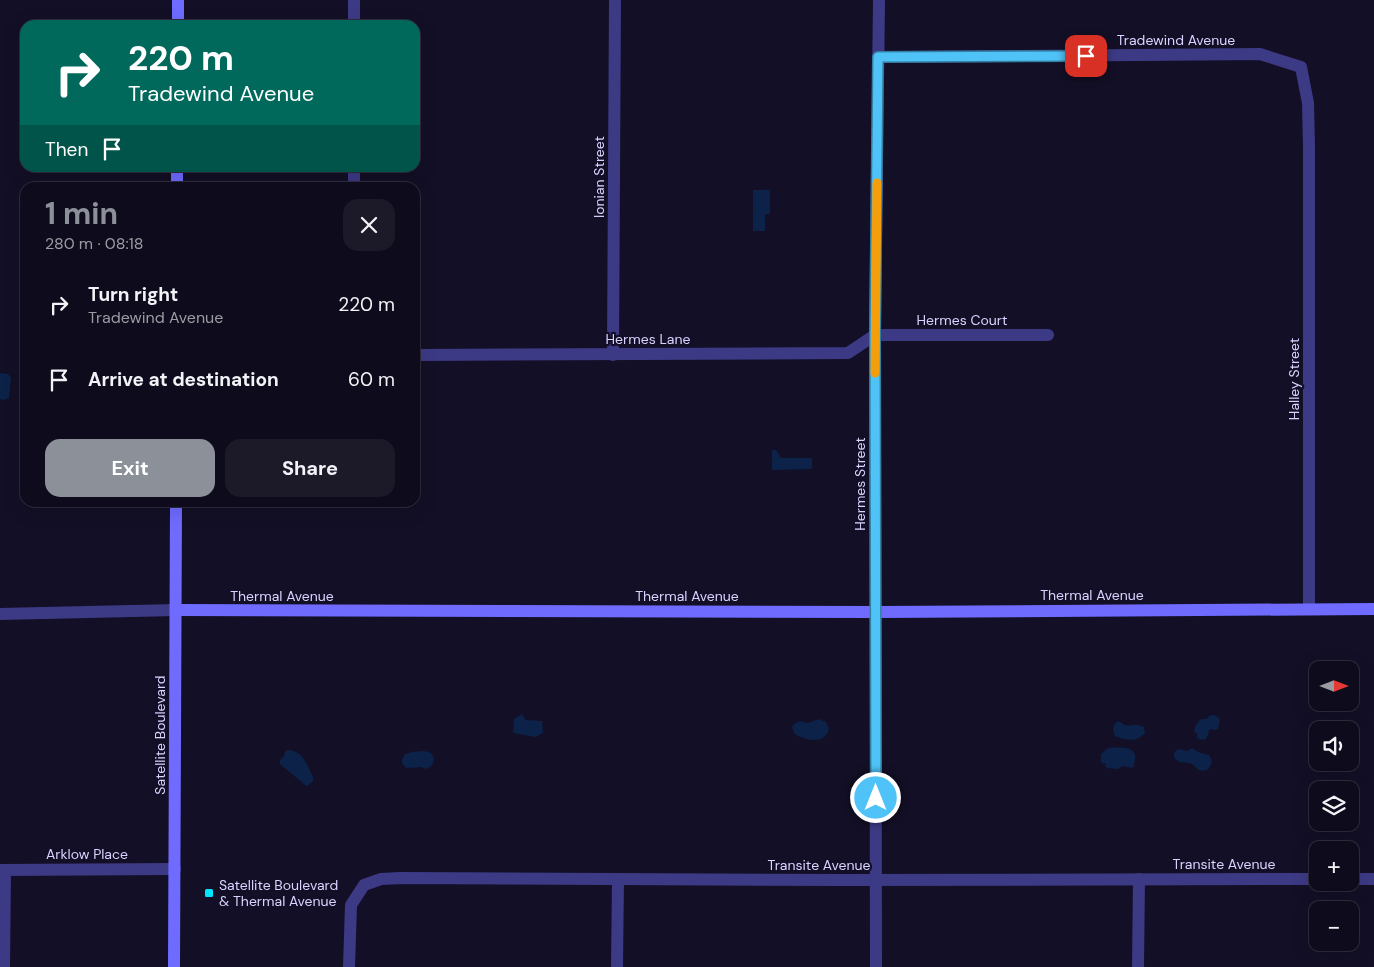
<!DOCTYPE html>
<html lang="en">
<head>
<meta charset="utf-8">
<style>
  body { margin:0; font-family:"DM Sans",sans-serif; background:#1c1929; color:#f1f3f6; height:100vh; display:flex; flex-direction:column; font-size:19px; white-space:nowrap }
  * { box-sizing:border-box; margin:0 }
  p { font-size:16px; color:#9b9ba3 }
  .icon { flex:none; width:28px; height:28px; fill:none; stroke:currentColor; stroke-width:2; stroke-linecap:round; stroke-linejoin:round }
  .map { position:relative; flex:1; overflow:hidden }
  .sheet { position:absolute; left:20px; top:182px; width:400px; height:325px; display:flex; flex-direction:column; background:#0e0b1c; border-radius:15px; box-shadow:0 5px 20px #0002,0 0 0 1px #2e2b3b }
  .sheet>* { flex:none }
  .hud { position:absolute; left:20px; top:20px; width:400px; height:152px; border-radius:15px; box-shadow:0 5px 20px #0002,0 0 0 1px #2e2b3b; background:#00695c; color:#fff; overflow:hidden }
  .needle { width:32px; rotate:90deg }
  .fabs { position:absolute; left:1309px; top:661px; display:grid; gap:10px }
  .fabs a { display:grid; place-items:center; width:50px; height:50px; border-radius:10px; background:#0e0b1c; box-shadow:0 5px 20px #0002,0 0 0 1px #2e2b3b; font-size:25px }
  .pin { position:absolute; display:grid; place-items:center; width:42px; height:42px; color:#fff; margin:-21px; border-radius:10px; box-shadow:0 2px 8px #0006 }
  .me { position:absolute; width:55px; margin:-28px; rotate:0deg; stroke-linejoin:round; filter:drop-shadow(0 0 4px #0008) }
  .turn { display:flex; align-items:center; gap:18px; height:105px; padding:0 25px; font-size:22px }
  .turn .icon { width:65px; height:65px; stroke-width:2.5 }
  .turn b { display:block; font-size:35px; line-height:42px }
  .then { display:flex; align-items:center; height:48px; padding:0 25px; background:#0003; gap:10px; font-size:19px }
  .round { display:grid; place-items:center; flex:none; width:52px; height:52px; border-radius:15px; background:#1c1929 }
  .summary { display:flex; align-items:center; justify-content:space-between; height:85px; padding:0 25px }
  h1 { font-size:30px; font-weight:700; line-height:38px; color:#8c9099 }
  .primary-button { display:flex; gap:10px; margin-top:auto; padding:10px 25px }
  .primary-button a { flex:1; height:58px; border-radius:15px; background:#8c9099; color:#fff; font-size:20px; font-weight:700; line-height:58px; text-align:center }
  .primary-button a+a { background:#1c1929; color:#f1f3f6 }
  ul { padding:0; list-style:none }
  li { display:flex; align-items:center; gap:15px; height:75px; padding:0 25px }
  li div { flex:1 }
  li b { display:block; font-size:19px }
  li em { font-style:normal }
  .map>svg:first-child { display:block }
  .water { fill:#0c2248 }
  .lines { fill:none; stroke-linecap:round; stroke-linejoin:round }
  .street { stroke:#3d3a85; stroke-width:12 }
  .secondary { stroke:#6f6bff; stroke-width:12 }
  .route-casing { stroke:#337fa1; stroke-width:12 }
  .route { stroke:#4fc3f7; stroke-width:9 }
  .slow { stroke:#f59e0b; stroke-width:9 }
  .poi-dot { fill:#00e5ff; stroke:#130f26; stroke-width:2 }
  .labels { text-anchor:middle; stroke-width:4.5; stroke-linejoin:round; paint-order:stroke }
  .street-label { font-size:14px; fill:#d9d4ff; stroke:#130f26 }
  .poi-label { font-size:14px; fill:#d9d4ff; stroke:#130f26; text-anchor:start }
</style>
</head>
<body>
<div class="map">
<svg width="1374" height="967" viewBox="0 0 1374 967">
  <rect width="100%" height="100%" fill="#130f26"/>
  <g class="water">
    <polygon points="753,190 770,190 770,214 765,214 765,231 753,231"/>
    <polygon points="0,373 8,374 11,378 9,398 4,400 0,399"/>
    <polygon points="772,450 776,450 781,458 812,458 812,469 772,470"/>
    <polygon points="522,714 526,720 542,721 543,733 535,737 513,733 514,719"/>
    <path d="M1212,715L1216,716L1220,719L1218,729L1216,730L1210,729L1206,739L1201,740L1197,738V734L1194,731C1196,724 1199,717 1207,719L1209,716Z"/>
    <path d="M819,719L826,722L829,729C825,745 804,741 794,733L792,727C796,720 801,721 808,723Z"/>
    <path d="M1118,721C1121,722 1122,724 1125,725C1130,727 1134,722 1144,727L1145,733C1137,742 1126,741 1115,736C1112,730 1112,725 1118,721Z"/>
    <path d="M1108,748C1116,748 1132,745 1135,755C1136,758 1134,763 1134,767L1131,768C1127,766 1121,765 1118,769L1107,768L1105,766L1106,764L1104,763L1102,764L1101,761V754Z"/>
    <path d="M1192,748L1198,752L1209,755C1213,761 1212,765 1207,770C1198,772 1198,769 1192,764C1188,762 1183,763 1179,762L1174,758V753L1178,749L1187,751Z"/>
    <path d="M287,750C303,750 307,765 313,777V781L307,786L305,785L280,764V760L284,756L285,752Z"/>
    <path d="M424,751L431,753L433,756C435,762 432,767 426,769L421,767L406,768L402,763V760L405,754L412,752Z"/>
  </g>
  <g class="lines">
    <g class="street">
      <polyline points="354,0 354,25"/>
      <polyline points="878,57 1260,54 1301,67 1308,103 1309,148 1309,609"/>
      <polyline points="354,188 354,168"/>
      <polyline points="875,335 1048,335"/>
      <polyline points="415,355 848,353 875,335"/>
      <polyline points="613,355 615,0"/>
      <polyline points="0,614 176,610"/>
      <polyline points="0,870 175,869"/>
      <polyline points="1350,879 1374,879"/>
      <polyline points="4,967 5,870"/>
      <polyline points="349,967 351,905 364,885 381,879 400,878 841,880 1318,879"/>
      <polyline points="617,967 618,879"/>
      <polyline points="876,967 875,335 879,0"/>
      <polyline points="1138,967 1139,879"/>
    </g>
    <g class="secondary">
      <polyline points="178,25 178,0"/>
      <polyline points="177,188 177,168"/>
      <polyline points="176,610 875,612 1374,609"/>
      <polyline points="174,967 176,502"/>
    </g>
  </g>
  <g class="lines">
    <g class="route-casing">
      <polyline id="route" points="876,798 875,334 878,57 1086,56"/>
    </g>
    <use href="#route" class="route"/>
    <polyline class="slow" points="875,373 877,183"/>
  </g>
  <rect class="poi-dot" x="204" y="888" width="10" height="10" rx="2.5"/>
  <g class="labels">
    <g class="street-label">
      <text x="1176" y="45">Tradewind Avenue</text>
      <text transform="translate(599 177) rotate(-90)" y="5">Ionian Street</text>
      <text x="962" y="325">Hermes Court</text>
      <text x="648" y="344">Hermes Lane</text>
      <text transform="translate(1294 379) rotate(-90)" y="5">Halley Street</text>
      <text transform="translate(860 484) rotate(-90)" y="5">Hermes Street</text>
      <text x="1092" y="600">Thermal Avenue</text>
      <text x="282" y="601">Thermal Avenue</text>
      <text x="687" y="601">Thermal Avenue</text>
      <text transform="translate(160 735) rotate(-90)" y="5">Satellite Boulevard</text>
      <text x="87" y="859">Arklow Place</text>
      <text x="1224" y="869">Transite Avenue</text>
      <text x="819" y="870">Transite Avenue</text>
    </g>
    <g class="poi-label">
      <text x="219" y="890">Satellite Boulevard<tspan x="219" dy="16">&amp; Thermal Avenue</tspan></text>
    </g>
  </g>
</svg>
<div class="fabs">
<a><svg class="needle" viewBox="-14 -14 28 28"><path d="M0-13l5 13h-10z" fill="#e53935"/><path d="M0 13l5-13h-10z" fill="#9b9ba3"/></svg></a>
<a><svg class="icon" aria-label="sound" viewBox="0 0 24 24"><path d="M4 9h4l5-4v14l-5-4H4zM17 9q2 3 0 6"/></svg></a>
<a><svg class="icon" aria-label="layers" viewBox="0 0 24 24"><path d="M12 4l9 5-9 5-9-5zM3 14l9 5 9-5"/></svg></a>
<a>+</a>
<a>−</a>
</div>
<div class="pin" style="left:1086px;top:56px;background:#d93025"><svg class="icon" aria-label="arrive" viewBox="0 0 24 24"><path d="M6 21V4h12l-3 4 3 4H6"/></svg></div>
<svg class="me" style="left:876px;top:798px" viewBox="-20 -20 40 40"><circle r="17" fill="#4fc3f7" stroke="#fff" stroke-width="3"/><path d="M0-11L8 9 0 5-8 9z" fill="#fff"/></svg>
<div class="hud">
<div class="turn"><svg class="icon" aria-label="right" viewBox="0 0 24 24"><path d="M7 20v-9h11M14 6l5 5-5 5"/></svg><div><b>220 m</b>Tradewind Avenue</div></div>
<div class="then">Then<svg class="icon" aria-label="arrive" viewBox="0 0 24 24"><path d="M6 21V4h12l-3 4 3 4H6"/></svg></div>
</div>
<section class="sheet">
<div class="summary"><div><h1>1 min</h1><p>280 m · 08:18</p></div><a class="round"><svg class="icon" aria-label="close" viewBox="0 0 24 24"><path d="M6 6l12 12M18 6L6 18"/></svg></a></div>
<ul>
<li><svg class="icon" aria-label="right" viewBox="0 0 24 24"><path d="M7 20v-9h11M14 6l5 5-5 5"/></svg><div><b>Turn right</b><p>Tradewind Avenue</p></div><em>220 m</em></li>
<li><svg class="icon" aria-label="arrive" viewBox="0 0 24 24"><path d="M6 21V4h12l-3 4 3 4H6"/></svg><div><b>Arrive at destination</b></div><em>60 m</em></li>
</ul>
<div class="primary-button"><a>Exit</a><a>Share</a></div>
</section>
</div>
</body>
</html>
